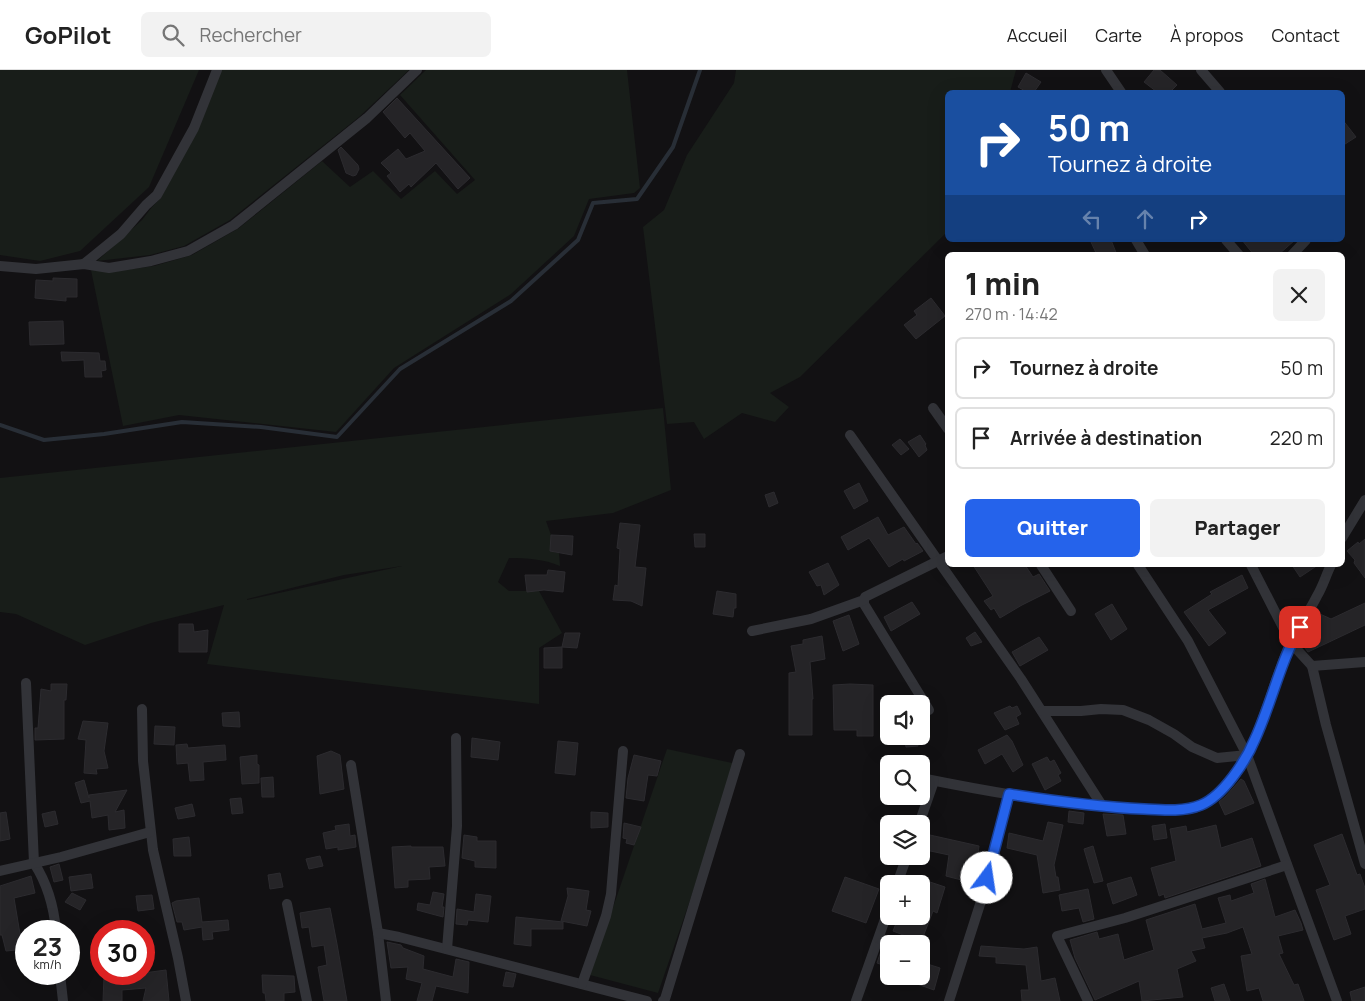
<!DOCTYPE html>
<html lang="fr">
<head>
<meta charset="utf-8">
<style>
  body { margin:0; font-family:Manrope,sans-serif; background:#f2f2f2; color:#222; height:100vh; display:flex; flex-direction:column; font-size:19px; white-space:nowrap }
  * { box-sizing:border-box; margin:0 }
  p { font-size:16px; color:#767676 }
  .icon { flex:none; width:28px; height:28px; fill:none; stroke:currentColor; stroke-width:2; stroke-linecap:round; stroke-linejoin:round }
  .map { position:relative; flex:1; overflow:hidden }
  .panel { position:absolute; left:945px; top:182px; width:400px; height:315px; display:flex; flex-direction:column; background:#fff; border-radius:8px; box-shadow:0 5px 20px #0002 }
  .panel>* { flex:none }
  .top-card { position:absolute; left:945px; top:20px; width:400px; height:152px; border-radius:8px; box-shadow:0 5px 20px #0002; background:#1a4fa0; color:#fff; overflow:hidden }
  .buttons { position:absolute; left:880px; top:625px; display:grid; gap:10px }
  .buttons a { display:grid; place-items:center; width:50px; height:50px; border-radius:8px; background:#fff; box-shadow:0 5px 20px #0002; font-size:25px }
  .speed { position:absolute; left:15px; top:850px; display:flex; gap:10px; font-size:25px; font-weight:700; text-align:center }
  .speed>* { display:grid; place-content:center; width:65px; height:65px; border-radius:50%; background:#fff; box-shadow:0 5px 20px #0002; line-height:1 }
  .speed small { font-size:12px; font-weight:400 }
  .speed .limit { border:8px solid #d22; background:#fff; color:#111 }
  .pin { position:absolute; display:grid; place-items:center; width:42px; height:42px; color:#fff; margin:-21px; border-radius:10px; box-shadow:0 2px 8px #0006 }
  .me { position:absolute; width:55px; margin:-28px; rotate:14deg; stroke-linejoin:round; filter:drop-shadow(0 0 4px #0008) }
  .turn { display:flex; align-items:center; gap:18px; height:105px; padding:0 20px; font-size:22px }
  .turn .icon { width:65px; height:65px; stroke-width:2.5 }
  .turn b { display:block; font-size:35px; line-height:42px }
  .lanes { display:flex; align-items:center; height:48px; padding:0 20px; background:#0003; justify-content:center; gap:25px; direction:ltr }
  .lanes .off { opacity:.35 }
  .round { display:grid; place-items:center; flex:none; width:52px; height:52px; border-radius:8px; background:#f2f2f2 }
  .summary { display:flex; align-items:center; justify-content:space-between; height:85px; padding:0 20px }
  h1 { font-size:30px; font-weight:800; line-height:38px }
  .primary-button { display:flex; gap:10px; margin-top:auto; padding:10px 20px }
  .primary-button a { flex:1; height:58px; border-radius:8px; background:#2563eb; color:#fff; font-size:20px; font-weight:800; line-height:58px; text-align:center }
  .primary-button a+a { background:#f2f2f2; color:#222 }
  ul { padding:0; list-style:none }
  li { display:flex; align-items:center; gap:15px; height:62px; margin:0 10px 8px; padding:0 10px; border:2px solid #e0e0e0; border-radius:8px }
  li div { flex:1 }
  li b { display:block; font-size:19px }
  li em { font-style:normal }
  header { display:flex; align-items:center; gap:30px; box-sizing:border-box; height:70px; padding:0 25px; background:#fff; border-bottom:1px solid #e0e0e0 }
  header strong { font-size:24px }
  nav { display:flex; gap:28px; margin-inline-start:auto; font-size:18px }
  .search { width:350px; height:45px; background:#f2f2f2; display:flex; align-items:center; gap:12px; box-sizing:border-box; padding:0 18px; border-radius:8px; color:#767676; font-size:19px }
  .map>svg:first-child { display:block }
  .green { fill:#181d19; fill-rule:evenodd }
  .lines { fill:none; stroke-linecap:round; stroke-linejoin:round }
  .stream { stroke:#282e36; stroke-width:4 }
  .building { fill:#252427; stroke:#2c2b2f }
  .minor { stroke:#323338; stroke-width:10 }
  .route-casing { stroke:#184099; stroke-width:12 }
  .route { stroke:#2563eb; stroke-width:9 }
</style>
</head>
<body>
<header>
<strong>GoPilot</strong>
<div class="search"><svg class="icon" aria-label="search" viewBox="0 0 24 24"><circle cx="10" cy="10" r="6"/><path d="M15 15l6 6"/></svg>Rechercher</div>
<nav><a>Accueil</a><a>Carte</a><a>À propos</a><a>Contact</a></nav>
</header>
<div class="map">
<svg width="1365" height="931" viewBox="0 0 1365 931">
  <rect width="100%" height="100%" fill="#121113"/>
  <g class="green">
    <polygon points="0,0 199,0 149,117 80,181 40,191 0,185"/>
    <polygon points="219,0 409,0 359,47 230,150 184,176 150,185 97,191 142,150 152,137 161,128"/>
    <polygon points="426,0 627,0 640,118 634,123 589,129 574,166 511,224 394,298 336,362 179,345 123,356 91,200 110,202 154,196 192,185 239,158 322,91 350,117 373,101 401,129 435,101 457,124 475,110 400,25"/>
    <polygon points="736,0 1016,0 1010,22 948,22 948,159 946,163 800,307 770,323 789,337 775,352 742,343 704,369 694,352 667,354 643,157 664,140 687,85 734,13"/>
    <path d="M663,338L671,420L613,443L546,451L551,465L550,481L559,483L560,496C544,489 527,488 509,488L498,512L509,521H539L562,563L539,578V634L207,594L224,535L151,553L85,575L16,544L0,542V408ZM402,496L247,530V529L344,505Z"/>
    <polygon points="667,679 737,694 658,923 590,905"/>
  </g>
  <g class="lines">
    <polyline class="stream" points="0,355 44,370 104,364 182,352 261,357 337,367 400,299 511,231 578,170 593,133 637,129 673,77 700,0"/>
  </g>
  <g class="building">
    <polygon points="1154,0 1160,0 1177,15 1170,22 1157,22 1144,12"/>
    <polygon points="1026,3 1041,12 1034,22 1027,22 1018,17"/>
    <polygon points="397,28 470,108 458,119 436,93 411,117 409,114 400,122 387,106 391,103 381,93 398,79 406,89 425,81 410,63 405,68 383,42"/>
    <polygon points="1342,49 1356,67 1342,76"/>
    <polygon points="341,77 358,95 359,99 356,105 353,106 346,103 338,80"/>
    <polygon points="1090,170 1111,170 1117,185 1097,185"/>
    <polygon points="1242,170 1295,170 1278,185 1254,185"/>
    <polygon points="53,208 77,209 77,227 66,227 66,231 35,228 36,210 53,211"/>
    <polygon points="931,228 945,246 916,269 904,255 917,245 914,241"/>
    <polygon points="63,251 64,274 30,275 29,252"/>
    <polygon points="61,282 99,283 100,291 105,291 106,300 101,301 102,307 85,307 84,290 62,291"/>
    <polygon points="920,365 926,374 925,375 927,380 919,387 908,372"/>
    <polygon points="900,369 909,379 901,385 892,375"/>
    <polygon points="859,413 868,431 854,439 844,421"/>
    <polygon points="774,422 778,433 769,437 765,425"/>
    <polygon points="878,447 888,465 904,457 916,474 917,473 923,481 904,491 903,489 889,497 869,468 848,480 841,467"/>
    <polygon points="620,453 640,455 635,497 646,498 642,536 631,531 613,530 615,515 618,516 620,479 617,478"/>
    <polygon points="694,464 705,464 705,477 695,477"/>
    <polygon points="551,465 573,466 572,485 550,481"/>
    <polygon points="1365,469 1365,508 1354,493 1355,490 1347,481 1358,472 1359,474"/>
    <polygon points="828,493 839,515 824,525 821,515 817,516 809,502"/>
    <polygon points="973,495 1025,495 1033,507 1039,504 1050,521 1022,535 1000,548 994,538 991,540 984,531 993,526"/>
    <polygon points="1292,495 1318,495 1300,507"/>
    <polygon points="548,500 565,502 563,522 544,520 527,522 525,505 547,505"/>
    <polygon points="1242,505 1248,518 1208,540 1226,563 1209,576 1184,542 1212,524 1210,522"/>
    <polygon points="717,521 736,524 736,538 734,538 733,547 713,544"/>
    <polygon points="912,532 920,544 891,561 884,547"/>
    <polygon points="1365,533 1365,555 1308,582 1305,578 1320,544 1331,549"/>
    <polygon points="1112,534 1127,559 1111,570 1095,544"/>
    <polygon points="849,545 859,574 843,581 833,551"/>
    <polygon points="179,554 193,554 194,562 208,560 207,582 179,582"/>
    <polygon points="975,562 982,572 971,576 966,568"/>
    <polygon points="565,563 580,563 577,578 562,577"/>
    <polygon points="822,566 825,589 810,592 813,629 812,629 812,665 789,665 789,603 796,602 791,576 803,574 803,570"/>
    <polygon points="1039,567 1048,580 1020,596 1012,582"/>
    <polygon points="562,577 562,598 544,598 544,578"/>
    <polygon points="51,614 67,614 66,630 64,630 64,669 35,670 35,658 38,658 41,619 51,621"/>
    <polygon points="850,614 873,615 873,666 857,666 857,660 834,660 833,615"/>
    <polygon points="1010,636 1012,638 1017,636 1021,644 1016,647 1019,654 1005,660 994,643"/>
    <polygon points="239,642 240,657 223,656 222,643"/>
    <polygon points="83,651 108,653 104,681 108,698 96,699 97,704 84,703 86,670 78,669"/>
    <polygon points="155,656 175,657 174,675 154,674"/>
    <polygon points="1007,665 1012,671 1023,695 1013,702 1002,684 985,694 978,680"/>
    <polygon points="904,666 916,666 918,676 906,677"/>
    <polygon points="472,668 500,672 498,690 471,687"/>
    <polygon points="558,671 578,673 575,705 555,703"/>
    <polygon points="187,674 188,678 225,675 226,690 203,692 204,710 190,711 188,693 177,694 176,675"/>
    <polygon points="331,681 340,685 344,719 320,724 317,686"/>
    <polygon points="257,685 257,694 259,695 259,713 242,714 240,687"/>
    <polygon points="634,685 661,691 657,706 648,705 644,731 626,728 628,708"/>
    <polygon points="1047,687 1050,692 1054,690 1061,703 1058,705 1061,711 1045,720 1032,694"/>
    <polygon points="273,707 274,727 262,727 261,708"/>
    <polygon points="1241,709 1244,711 1254,733 1225,745 1219,732 1225,727"/>
    <polygon points="84,710 89,728 89,725 127,720 115,742 124,740 125,758 109,760 108,745 92,748 90,731 81,733 75,713"/>
    <polygon points="241,728 243,743 232,744 230,729"/>
    <polygon points="192,734 195,746 178,749 175,738"/>
    <polygon points="55,741 58,754 45,757 42,744"/>
    <polygon points="1069,741 1084,743 1083,754 1068,752"/>
    <polygon points="6,742 10,769 0,771 0,743"/>
    <polygon points="591,742 608,743 608,757 591,758"/>
    <polygon points="1103,744 1123,745 1126,764 1107,766"/>
    <polygon points="1048,752 1063,755 1054,795 1056,807 1058,807 1060,820 1043,823 1037,785 1007,778 1009,763 1043,771"/>
    <polygon points="624,753 641,757 634,775 626,773 627,769 623,768"/>
    <polygon points="349,754 350,766 355,765 356,777 338,780 338,777 326,779 323,763 336,760 335,756"/>
    <polygon points="1165,754 1167,768 1154,770 1152,756"/>
    <polygon points="1216,755 1221,778 1252,768 1261,796 1165,828 1164,824 1159,826 1151,798 1176,791 1170,759 1186,756 1187,762"/>
    <polygon points="921,763 979,776 978,784 973,794 969,812 946,806 949,785 921,779"/>
    <polygon points="1342,764 1357,805 1360,804 1365,818 1365,839 1345,846 1351,864 1334,870 1316,820 1330,815 1314,775"/>
    <polygon points="464,765 477,767 477,771 496,771 496,798 475,797 475,791 462,788"/>
    <polygon points="189,767 191,786 174,786 173,769"/>
    <polygon points="411,776 411,777 443,777 445,796 429,797 430,809 408,810 408,817 395,818 392,777"/>
    <polygon points="1093,776 1103,811 1094,813 1084,779"/>
    <polygon points="320,786 323,796 309,799 306,789"/>
    <polygon points="59,794 63,810 54,812 50,797"/>
    <polygon points="280,803 283,817 270,819 268,805"/>
    <polygon points="91,804 93,818 71,821 69,807"/>
    <polygon points="31,806 35,823 14,828 20,864 26,863 26,879 6,881 2,865 0,865 0,816"/>
    <polygon points="845,807 879,819 866,853 832,841"/>
    <polygon points="1131,807 1137,825 1113,834 1107,814"/>
    <polygon points="921,809 945,817 937,843 933,841 921,872 893,861 899,846 921,855"/>
    <polygon points="1265,809 1275,847 1295,840 1301,853 1303,860 1278,866 1283,883 1279,884 1294,915 1298,914 1304,931 1263,931 1259,918 1247,921 1241,886 1252,884 1243,857 1227,863 1202,868 1205,878 1191,881 1196,891 1177,899 1183,927 1142,931 1139,911 1095,930 1075,888 1070,870 1097,862 1099,869 1118,864 1124,890 1154,880 1146,850 1195,834 1202,859 1226,853 1218,828 1230,825 1231,831 1254,823 1251,814"/>
    <polygon points="567,818 589,821 586,840 591,841 587,856 561,851 568,826"/>
    <polygon points="1088,819 1094,849 1083,852 1079,838 1062,841 1059,825"/>
    <polygon points="433,822 444,824 442,837 444,837 443,847 417,840 418,833 430,835"/>
    <polygon points="72,823 86,830 80,840 65,832"/>
    <polygon points="476,824 491,826 488,852 468,850 467,855 456,854 457,839 474,842"/>
    <polygon points="152,825 154,839 138,841 136,826"/>
    <polygon points="199,828 202,852 228,850 229,860 212,862 213,869 203,870 202,857 184,860 182,852 177,852 172,833 176,831"/>
    <polygon points="330,838 337,874 347,931 324,931 318,897 327,895 324,875 312,877 309,857 302,858 300,843"/>
    <polygon points="516,847 563,852 563,859 531,859 531,876 514,874"/>
    <polygon points="387,872 401,875 403,878 424,886 423,899 453,907 456,889 469,892 468,923 436,916 432,931 417,931 422,913 406,909 408,897 391,898"/>
    <polygon points="883,875 889,877 889,897 877,893"/>
    <polygon points="981,876 1024,879 1037,877 1041,911 1055,908 1060,931 1022,931 1021,920 1029,920 1026,895 996,893 996,887 979,886"/>
    <polygon points="921,892 940,898 934,920 900,908 900,906 921,906"/>
    <polygon points="166,900 169,931 143,931 146,918 122,920 122,931 103,931 104,906 121,906"/>
    <polygon points="506,902 516,904 513,917 503,916"/>
    <polygon points="262,905 294,906 295,922 284,923 284,931 266,931 265,923 263,923"/>
    <polygon points="1224,914 1230,931 1215,931 1211,918"/>
    <polygon points="1365,917 1365,931 1352,931 1350,922"/>
  </g>
  <g class="lines">
    <g class="minor">
      <polyline points="1106,0 1121,22"/>
      <polyline points="1201,0 1220,22"/>
      <polyline points="1136,170 1145,185"/>
      <polyline points="1226,170 1239,185"/>
      <polyline points="1292,185 1306,170"/>
      <polyline points="84,194 121,164 146,135 157,125 194,58 217,0"/>
      <polyline points="0,196 36,199 84,194 109,198 151,191 188,181 234,155 367,48 417,0"/>
      <polyline points="933,338 948,359"/>
      <polyline points="850,365 1021,609 1103,737"/>
      <polyline points="1342,468 1365,430"/>
      <polyline points="1041,495 1071,541"/>
      <polyline points="1138,495 1188,571 1247,685 1337,931"/>
      <polyline points="1251,495 1291,573 1312,596 1326,655 1365,794"/>
      <polyline points="864,530 864,534 929,640"/>
      <polyline points="752,561 811,549 864,530 865,527 948,486"/>
      <polyline points="1312,596 1365,592"/>
      <path d="M26,613L34,793C47,813 54,838 56,861"/>
      <polyline points="142,639 143,691 153,780 178,888 186,931"/>
      <polyline points="1042,641 1081,641 1101,639 1123,640 1149,650 1174,664 1192,677 1217,688 1247,685"/>
      <polyline points="351,695 378,863 386,931"/>
      <path d="M921,708C995,723 1070,736 1146,739C1163,740 1186,743 1202,735C1255,709 1268,620 1291,572C1299,556 1309,542 1317,526C1323,516 1326,505 1331,495"/>
      <polyline points="919,754 934,711"/>
      <polyline points="0,801 61,787 150,762"/>
      <polyline points="897,814 907,786"/>
      <polyline points="287,834 307,931"/>
      <polyline points="378,863 399,867 647,931"/>
      <polyline points="447,879 457,756 456,668"/>
      <polyline points="60,904 63,931"/>
      <polyline points="582,914 606,846 611,824 623,681"/>
      <polyline points="663,931 665,929 740,684"/>
      <polyline points="856,931 889,838"/>
      <polyline points="949,931 983,825 1009,724"/>
      <polyline points="1088,931 1057,866 1125,848 1287,795"/>
    </g>
  </g>
  <g class="lines">
    <g class="route-casing">
      <path id="route" d="M987,808L1009,724C1054,731 1098,737 1144,739C1162,740 1184,742 1201,735C1223,726 1246,691 1255,669C1272,632 1280,592 1300,557"/>
    </g>
    <use href="#route" class="route"/>
  </g>
</svg>
<div class="buttons">
<a><svg class="icon" aria-label="sound" viewBox="0 0 24 24"><path d="M4 9h4l5-4v14l-5-4H4zM17 9q2 3 0 6"/></svg></a>
<a><svg class="icon" aria-label="search" viewBox="0 0 24 24"><circle cx="10" cy="10" r="6"/><path d="M15 15l6 6"/></svg></a>
<a><svg class="icon" aria-label="layers" viewBox="0 0 24 24"><path d="M12 4l9 5-9 5-9-5zM3 14l9 5 9-5"/></svg></a>
<a>+</a>
<a>−</a>
</div>
<div class="speed"><div>23<small>km/h</small></div><div class="limit">30</div></div>
<div class="pin" style="left:1300px;top:557px;background:#d93025"><svg class="icon" aria-label="arrive" viewBox="0 0 24 24"><path d="M6 21V4h12l-3 4 3 4H6"/></svg></div>
<svg class="me" style="left:987px;top:808px" viewBox="-20 -20 40 40"><circle r="19" fill="#fff"/><path d="M0-13L10 11 0 6-10 11z" fill="#2563eb"/></svg>
<div class="top-card">
<div class="turn"><svg class="icon" aria-label="right" viewBox="0 0 24 24"><path d="M7 20v-9h11M14 6l5 5-5 5"/></svg><div><b>50 m</b>Tournez à droite</div></div>
<div class="lanes"><svg class="icon off" aria-label="left" viewBox="0 0 24 24"><path d="M17 20v-9H6M10 6l-5 5 5 5"/></svg><svg class="icon off" aria-label="ahead" viewBox="0 0 24 24"><path d="M12 20V5M6 11l6-6 6 6"/></svg><svg class="icon" aria-label="right" viewBox="0 0 24 24"><path d="M7 20v-9h11M14 6l5 5-5 5"/></svg></div>
</div>
<section class="panel">
<div class="summary"><div><h1>1 min</h1><p>270 m · 14:42</p></div><a class="round"><svg class="icon" aria-label="close" viewBox="0 0 24 24"><path d="M6 6l12 12M18 6L6 18"/></svg></a></div>
<ul>
<li><svg class="icon" aria-label="right" viewBox="0 0 24 24"><path d="M7 20v-9h11M14 6l5 5-5 5"/></svg><div><b>Tournez à droite</b></div><em>50 m</em></li>
<li><svg class="icon" aria-label="arrive" viewBox="0 0 24 24"><path d="M6 21V4h12l-3 4 3 4H6"/></svg><div><b>Arrivée à destination</b></div><em>220 m</em></li>
</ul>
<div class="primary-button"><a>Quitter</a><a>Partager</a></div>
</section>
</div>
</body>
</html>
